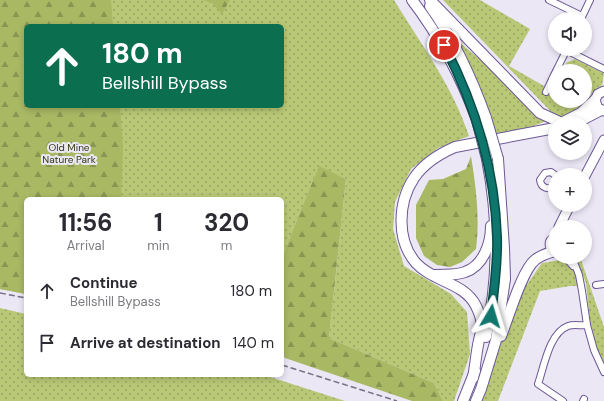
<!DOCTYPE html>
<html lang="en">
<head>
<meta charset="utf-8">
<style>
  body { margin:0; font-family:"DM Sans",sans-serif; background:#f7f7f7; color:#2b2b33; height:100vh; display:flex; flex-direction:column; font-size:15px; white-space:nowrap }
  * { box-sizing:border-box; margin:0 }
  p { font-size:13px; color:#7c7c81 }
  .icon { flex:none; width:22px; height:22px; fill:none; stroke:currentColor; stroke-width:2; stroke-linecap:round; stroke-linejoin:round }
  .map { position:relative; flex:1; overflow:hidden }
  .side { position:absolute; left:24px; top:197px; width:260px; height:180px; display:flex; flex-direction:column; background:#fff; border-radius:6px; box-shadow:0 2px 6px #0003 }
  .side>* { flex:none }
  .guide { position:absolute; left:24px; top:24px; width:260px; height:84px; border-radius:6px; box-shadow:0 2px 6px #0003; background:#0b6e4f; color:#fff; overflow:hidden }
  .tools { position:absolute; left:548px; top:12px; display:grid; gap:8px }
  .tools a { display:grid; place-items:center; width:44px; height:44px; border-radius:50%; background:#fff; box-shadow:0 2px 6px #0003; font-size:20px }
  .pin { position:absolute; display:grid; place-items:center; width:34px; height:34px; color:#fff; margin:-17px; border:2px solid #fff; border-radius:50%; box-shadow:0 1px 4px #0007 }
  .me { position:absolute; width:44px; margin:-22px; rotate:7deg; stroke-linejoin:round; filter:drop-shadow(0 0 3px #0008) }
  .turn { display:flex; align-items:center; gap:14px; height:84px; padding:0 12px; font-size:18px }
  .turn .icon { width:52px; height:52px; stroke-width:2.5 }
  .turn b { display:block; font-size:28px; line-height:34px }
  .eta { display:flex; justify-content:space-evenly; align-items:center; height:68px; text-align:center }
  .eta b { font-size:24px; font-weight:700; line-height:28px }
  ul { padding:0; list-style:none }
  li { display:flex; align-items:center; gap:12px; height:52px; padding:0 12px }
  li div { flex:1 }
  li b { display:block; font-size:15px }
  li em { font-style:normal }
  .map>svg:first-child { display:block }
  .grass { fill:url(#grass-dots); fill-rule:evenodd }
  .forest { fill:url(#forest-firs) }
  .lines { fill:none; stroke-linecap:round; stroke-linejoin:round }
  .minor-casing { stroke:#6c5894; stroke-width:8 }
  .secondary-casing { stroke:#6c5894; stroke-width:11 }
  .trunk-casing { stroke:#6c5894; stroke-width:12 }
  .minor { stroke:#fff; stroke-width:6 }
  .secondary { stroke:#fff; stroke-width:9 }
  .trunk { stroke:#fff; stroke-width:10 }
  .rail { stroke:#766f85; stroke-width:1.5; stroke-dasharray:6 3; stroke-linecap:butt }
  .trunk-bridge-casing { stroke:#6c5894; stroke-width:12; stroke-linecap:butt }
  .trunk-bridge { stroke:#fff; stroke-width:10 }
  .route-casing { stroke:#0a4d48; stroke-width:10 }
  .route { stroke:#0f766e; stroke-width:7 }
  .labels { text-anchor:middle; stroke-width:4; stroke-linejoin:round; paint-order:stroke }
  .park-label { font-size:10px; fill:#323914; stroke:#ebe7f5 }
</style>
</head>
<body>
<div class="map">
<svg width="604" height="401" viewBox="0 0 604 401">
  <defs>
    <pattern id="grass-dots" width="8" height="8" patternUnits="userSpaceOnUse"><rect width="8" height="8" fill="#b8c876"/><path d="M2 2h.1M6 6h.1" fill="none" stroke="#96a262" stroke-width="1.8" stroke-linecap="round"/></pattern>
    <pattern id="forest-firs" width="22" height="20" patternUnits="userSpaceOnUse"><rect width="22" height="20" fill="#a8b863"/><path d="M5 1l3.5 6h-7zM16 11l3.5 6h-7z" fill="#899653"/></pattern>
  </defs>
  <rect width="100%" height="100%" fill="#ebe7f5"/>
  <g class="grass">
    <path d="M0,0H394C421,44 453,87 469,136L438,148L411,169L395,202L393,229L404,266L451,294L467,312L470,354L454,401H443L434,383L329,338L346,179L319,167L282,257V199H26V294L0,289ZM26,26H282V106H26Z"/>
    <polygon points="443,0 480,0 530,29 509,66 551,90 555,83 555,101 585,101 562,123"/>
    <polygon points="459,42 552,119 495,140"/>
    <polygon points="575,59 603,73 604,74 602,85 596,89 585,101 585,71 562,71 566,63"/>
    <polygon points="576,257 580,257 604,327 604,363 597,349 590,321 586,283"/>
    <polygon points="561,260 574,269 579,286 570,286 540,291 498,401 479,401 519,296 542,263"/>
    <polygon points="0,308 26,314 26,375 264,375 345,401 0,401"/>
  </g>
  <g class="forest">
    <polygon points="0,0 111,0 113,26 26,26 26,106 120,106 123,149 121,199 26,199 26,294 0,289"/>
    <polygon points="203,0 230,0 222,14 212,3"/>
    <path d="M471,156C476,187 480,218 476,249L462,262L450,267L437,265L424,256L416,238V205L429,180L443,179L466,169Z"/>
    <polygon points="319,166 346,179 329,338 434,383 443,401 412,401 282,357 282,257"/>
  </g>
  <g class="lines">
    <g class="minor-casing">
      <g id="minor">
        <polyline points="549,0 582,16"/>
        <polyline points="581,19 590,0"/>
        <polyline points="566,50 604,69"/>
        <polyline points="556,71 567,49"/>
        <polyline points="546,92 555,73"/>
        <path d="M555,185C549,191 541,188 540,180L545,173L551,172L555,175"/>
        <polyline points="565,257 573,266"/>
        <polyline points="572,257 579,275 582,291 587,325 594,350 604,372"/>
        <polyline points="596,285 604,284"/>
        <path d="M563,401L538,384C544,367 549,333 568,326C574,324 581,326 587,325"/>
        <polyline points="583,401 584,399"/>
      </g>
    </g>
    <g class="secondary-casing">
      <g id="secondary">
        <polyline points="604,91 598,94 595,100 598,109 604,111"/>
        <polyline points="585,176 604,140"/>
        <polyline points="559,227 570,205"/>
        <path d="M555,238C548,241 549,248 555,251"/>
      </g>
    </g>
    <g class="trunk-casing">
      <g id="trunk">
        <path d="M412,0C441,38 461,76 477,120"/>
        <polyline points="430,0 540,113 562,123"/>
        <path d="M430,6C455,41 472,79 486,118"/>
        <polyline points="561,123 581,113 595,100"/>
        <polyline points="576,123 601,110"/>
        <path d="M434,275C444,274 455,276 465,272C483,266 491,244 491,226"/>
        <path d="M501,336C508,319 522,270 535,260C541,255 548,253 555,251"/>
        <path d="M486,337C499,277 499,220 487,159"/>
        <path d="M473,378C475,367 476,356 478,345C479,339 481,333 482,327C482,320 479,312 476,306C464,282 433,282 416,263C396,240 398,202 414,178C424,163 439,154 455,147L555,128"/>
        <polyline points="463,401 475,371"/>
        <polyline points="476,401 481,389 496,340 505,279 504,248 498,159"/>
      </g>
    </g>
    <use href="#minor" class="minor"/>
    <use href="#secondary" class="secondary"/>
    <use href="#trunk" class="trunk"/>
    <g class="rail">
      <polyline points="0,293 26,298"/>
      <polyline points="282,365 397,401"/>
    </g>
    <g class="trunk-bridge-casing">
      <g id="trunk-bridge">
        <polyline points="486,118 498,159"/>
        <polyline points="477,120 487,159"/>
      </g>
    </g>
    <use href="#trunk-bridge" class="trunk-bridge"/>
  </g>
  <g class="lines">
    <g class="route-casing">
      <path id="route" d="M444,45C475,105 495,169 497,237C498,263 494,290 491,316"/>
    </g>
    <use href="#route" class="route"/>
  </g>
  <g class="labels">
    <g class="park-label">
      <text x="69" y="151">Old Mine<tspan x="69" dy="12">Nature Park</tspan></text>
    </g>
  </g>
</svg>
<div class="tools">
<a><svg class="icon" aria-label="sound" viewBox="0 0 24 24"><path d="M4 9h4l5-4v14l-5-4H4zM17 9q2 3 0 6"/></svg></a>
<a><svg class="icon" aria-label="search" viewBox="0 0 24 24"><circle cx="10" cy="10" r="6"/><path d="M15 15l6 6"/></svg></a>
<a><svg class="icon" aria-label="layers" viewBox="0 0 24 24"><path d="M12 4l9 5-9 5-9-5zM3 14l9 5 9-5"/></svg></a>
<a>+</a>
<a>−</a>
</div>
<div class="pin" style="left:444px;top:45px;background:#d93025"><svg class="icon" aria-label="arrive" viewBox="0 0 24 24"><path d="M6 21V4h12l-3 4 3 4H6"/></svg></div>
<svg class="me" style="left:491px;top:316px" viewBox="-20 -20 40 40"><path d="M0-17L14 15 0 8-14 15z" fill="#0f766e" stroke="#fff" stroke-width="4"/></svg>
<div class="guide">
<div class="turn"><svg class="icon" aria-label="ahead" viewBox="0 0 24 24"><path d="M12 20V5M6 11l6-6 6 6"/></svg><div><b>180 m</b>Bellshill Bypass</div></div>
</div>
<section class="side">
<div class="eta">
<div><b>11:56</b><p>Arrival</p></div>
<div><b>1</b><p>min</p></div>
<div><b>320</b><p>m</p></div>
</div>
<ul>
<li><svg class="icon" aria-label="ahead" viewBox="0 0 24 24"><path d="M12 20V5M6 11l6-6 6 6"/></svg><div><b>Continue</b><p>Bellshill Bypass</p></div><em>180 m</em></li>
<li><svg class="icon" aria-label="arrive" viewBox="0 0 24 24"><path d="M6 21V4h12l-3 4 3 4H6"/></svg><div><b>Arrive at destination</b></div><em>140 m</em></li>
</ul>
</section>
</div>
</body>
</html>
